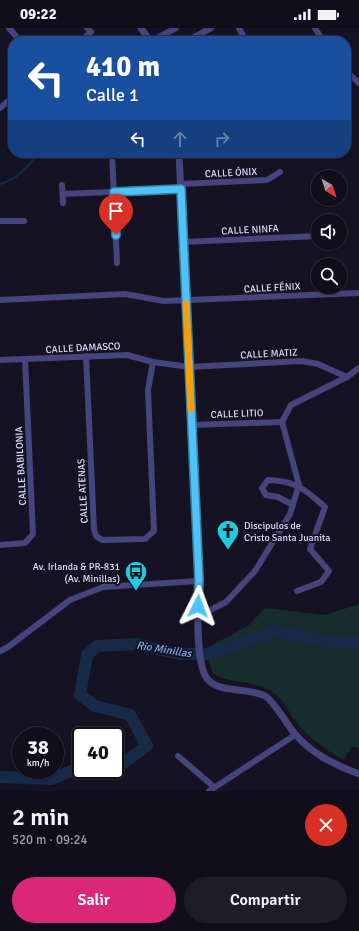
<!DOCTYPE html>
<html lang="es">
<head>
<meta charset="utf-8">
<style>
  body { margin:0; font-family:Signika,sans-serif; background:#1e1c28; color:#f1f3f6; height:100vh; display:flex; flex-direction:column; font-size:15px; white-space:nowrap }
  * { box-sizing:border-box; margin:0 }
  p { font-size:13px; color:#9c9ca3 }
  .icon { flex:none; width:22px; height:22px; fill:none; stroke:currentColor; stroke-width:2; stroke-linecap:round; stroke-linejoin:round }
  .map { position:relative; height:763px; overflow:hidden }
  .details { display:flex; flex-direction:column; background:#100e1b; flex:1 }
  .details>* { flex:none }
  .hud { position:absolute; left:8px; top:8px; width:343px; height:122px; border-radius:16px; box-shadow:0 1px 3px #0004,0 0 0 1px #302e3a; background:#1a4fa0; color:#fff; overflow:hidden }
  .needle { width:26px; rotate:141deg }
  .fabs { position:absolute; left:311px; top:142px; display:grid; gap:8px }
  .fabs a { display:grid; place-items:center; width:36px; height:36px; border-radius:50%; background:#100e1b; box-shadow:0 1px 3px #0004,0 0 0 1px #302e3a; font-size:20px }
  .speed { position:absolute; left:12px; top:699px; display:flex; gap:8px; font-size:20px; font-weight:700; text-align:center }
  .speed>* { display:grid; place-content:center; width:52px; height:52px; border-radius:50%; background:#100e1b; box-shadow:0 1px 3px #0004,0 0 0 1px #302e3a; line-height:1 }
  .speed small { font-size:10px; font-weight:400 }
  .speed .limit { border:2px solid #111; border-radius:6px; background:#fff; color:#111 }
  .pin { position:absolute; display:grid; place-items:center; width:34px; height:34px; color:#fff; margin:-41px -17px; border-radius:50% 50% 50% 0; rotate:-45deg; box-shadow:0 0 4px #0007 }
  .pin .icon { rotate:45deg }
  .me { position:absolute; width:44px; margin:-22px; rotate:3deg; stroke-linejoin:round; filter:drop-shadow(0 0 3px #0008) }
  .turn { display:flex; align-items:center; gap:14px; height:84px; padding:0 12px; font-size:18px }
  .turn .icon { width:52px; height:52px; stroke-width:2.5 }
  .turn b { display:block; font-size:28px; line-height:34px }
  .lanes { display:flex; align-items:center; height:38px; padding:0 12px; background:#0003; justify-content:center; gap:20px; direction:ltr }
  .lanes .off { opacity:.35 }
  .round { display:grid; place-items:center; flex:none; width:42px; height:42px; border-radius:21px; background:#1e1c28 }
  .head { display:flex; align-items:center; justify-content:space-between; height:68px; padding:0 12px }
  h1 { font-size:24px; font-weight:600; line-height:30px }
  .primary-button { display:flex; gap:8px; margin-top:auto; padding:8px 12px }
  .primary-button a { flex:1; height:46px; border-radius:24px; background:#db2777; color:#fff; font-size:16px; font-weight:600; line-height:46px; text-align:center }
  .primary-button a+a { background:#1e1c28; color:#f1f3f6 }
  .status { display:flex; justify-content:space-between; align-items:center; height:28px; padding:0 20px; background:#100e1b; direction:ltr }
  .status svg { height:11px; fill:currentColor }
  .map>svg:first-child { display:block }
  .green { fill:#162d2c }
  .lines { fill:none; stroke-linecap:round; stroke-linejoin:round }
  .stream { stroke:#172a48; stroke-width:2 }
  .river { stroke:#172a48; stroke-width:12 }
  .minor { stroke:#46447c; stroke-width:6 }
  .tertiary { stroke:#46447c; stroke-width:7 }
  .route-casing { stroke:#337fa1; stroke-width:10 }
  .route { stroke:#4fc3f7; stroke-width:7 }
  .slow { stroke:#f59e0b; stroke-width:7 }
  .labels { text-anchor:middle; stroke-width:4; stroke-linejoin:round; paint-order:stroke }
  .street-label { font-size:10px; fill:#dedafa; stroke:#151224 }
  .poi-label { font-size:10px; fill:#dedafa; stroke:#151224; text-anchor:start }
  .water-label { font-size:11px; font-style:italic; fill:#76b4ec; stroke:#151224 }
</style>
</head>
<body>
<div class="status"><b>09:22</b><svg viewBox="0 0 49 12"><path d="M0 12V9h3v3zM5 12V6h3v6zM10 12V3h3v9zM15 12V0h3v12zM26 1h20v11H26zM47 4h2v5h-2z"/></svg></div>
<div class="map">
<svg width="359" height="763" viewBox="0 0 359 763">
  <rect width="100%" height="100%" fill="#151224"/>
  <path class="green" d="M359,576V720L352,719L343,732C325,721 308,710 295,693C289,685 284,672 275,666C253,650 234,658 212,645L207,620L249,597L265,580L325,587Z"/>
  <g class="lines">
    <path class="stream" d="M0,156C15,152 30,139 37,125"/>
    <g class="river">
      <polyline points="115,736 122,736 147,718 130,687 95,678 80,667 87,627 97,618 137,616 179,626 209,626 274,603 329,614 359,615"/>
      <polyline points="0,749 52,751 81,739"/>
    </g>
    <g class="minor">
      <polyline points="9,0 20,13"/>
      <polyline points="239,0 246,13"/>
      <polyline points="315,0 323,13"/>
      <polyline points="80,13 91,4 87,0"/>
      <polyline points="151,13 176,0"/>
      <polyline points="187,13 211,0"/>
      <polyline points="346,43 359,55"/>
      <polyline points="0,80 13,69"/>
      <polyline points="112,125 117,235"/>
      <polyline points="181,156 267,152 280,144"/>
      <polyline points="62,157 63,175"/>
      <polyline points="63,166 181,161"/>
      <polyline points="0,193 24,193"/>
      <polyline points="183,214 318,208"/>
      <polyline points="0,272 125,266 164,273 359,265"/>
      <polyline points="86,328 94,501 96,508 102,512 145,511 154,503 148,362 153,334"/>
      <polyline points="0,332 127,327 153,334 189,339 302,333 318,336 347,349"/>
      <polyline points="192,397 282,394"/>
      <path d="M293,477L278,469L266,467L262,460L268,452C297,453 304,461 325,479L310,521L329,543L321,554L297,563"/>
      <polyline points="0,517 25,515 33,506 25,331"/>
      <polyline points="197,589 226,574 255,543 290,486 299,457 282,394 291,377 347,349 359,340"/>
      <polyline points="0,623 8,619 70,572 103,559 199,553"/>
      <polyline points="178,728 214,759"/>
      <polyline points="209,763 295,707"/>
    </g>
    <g class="tertiary">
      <polyline points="141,0 150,13"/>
      <path d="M179,125L199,553C198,575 195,631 206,649C216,666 249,659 265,668C275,674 287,697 295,706C312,726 335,737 359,746"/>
    </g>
  </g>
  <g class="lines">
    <g class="route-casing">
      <polyline id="route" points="116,207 114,164 181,161 199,552 198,578"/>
    </g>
    <use href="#route" class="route"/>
    <polyline class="slow" points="186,276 191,381"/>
  </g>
  <defs>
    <g id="church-pin" transform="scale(1.15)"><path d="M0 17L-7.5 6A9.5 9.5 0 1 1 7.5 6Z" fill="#21cbdf" stroke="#151224"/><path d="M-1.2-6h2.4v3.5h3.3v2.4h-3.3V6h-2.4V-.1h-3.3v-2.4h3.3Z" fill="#111"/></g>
    <g id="bus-pin" transform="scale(1.15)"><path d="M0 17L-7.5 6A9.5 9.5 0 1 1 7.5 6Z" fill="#21cbdf" stroke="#151224"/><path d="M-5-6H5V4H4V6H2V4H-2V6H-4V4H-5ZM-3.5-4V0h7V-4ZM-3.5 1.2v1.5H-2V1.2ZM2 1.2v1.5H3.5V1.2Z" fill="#111"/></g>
  </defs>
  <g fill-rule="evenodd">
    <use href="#church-pin" x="228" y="503"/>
    <use href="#bus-pin" x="136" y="544"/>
  </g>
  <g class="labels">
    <g class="street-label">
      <text transform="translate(231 144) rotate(-3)" y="4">CALLE ÓNIX</text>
      <text transform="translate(250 201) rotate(-3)" y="4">CALLE NINFA</text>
      <text transform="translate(272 259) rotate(-3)" y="4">CALLE FÉNIX</text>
      <text transform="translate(83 319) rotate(-3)" y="4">CALLE DAMASCO</text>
      <text transform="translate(269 325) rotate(-3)" y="4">CALLE MATIZ</text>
      <text transform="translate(237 385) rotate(-2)" y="4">CALLE LITIO</text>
      <text transform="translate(20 438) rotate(-93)" y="4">CALLE BABILONIA</text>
      <text transform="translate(82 463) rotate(-93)" y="4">CALLE ATENAS</text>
    </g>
    <g class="poi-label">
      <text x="244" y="501">Discipulos de<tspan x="244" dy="12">Cristo Santa Juanita</tspan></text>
      <text x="120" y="542" text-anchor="end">Av. Irlanda &amp; PR-831<tspan x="120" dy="12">(Av. Minillas)</tspan></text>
    </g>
    <g class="water-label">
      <text transform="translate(164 621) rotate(9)" y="4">Río Minillas</text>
    </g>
  </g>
</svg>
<div class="fabs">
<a><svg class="needle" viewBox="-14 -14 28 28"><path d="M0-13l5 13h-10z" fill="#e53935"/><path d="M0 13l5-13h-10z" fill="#9c9ca3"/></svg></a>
<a><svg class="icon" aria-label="sound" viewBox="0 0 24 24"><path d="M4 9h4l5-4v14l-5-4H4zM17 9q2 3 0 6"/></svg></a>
<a><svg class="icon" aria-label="search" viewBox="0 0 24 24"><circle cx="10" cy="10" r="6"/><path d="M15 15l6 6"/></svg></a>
</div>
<div class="speed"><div>38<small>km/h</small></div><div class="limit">40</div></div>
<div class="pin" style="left:116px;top:207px;background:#d93025"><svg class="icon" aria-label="arrive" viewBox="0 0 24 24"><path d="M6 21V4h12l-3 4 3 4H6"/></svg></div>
<svg class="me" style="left:198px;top:578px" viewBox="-20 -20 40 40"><path d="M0-17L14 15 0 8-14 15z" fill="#4fc3f7" stroke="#fff" stroke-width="4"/></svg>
<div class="hud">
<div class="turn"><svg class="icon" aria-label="left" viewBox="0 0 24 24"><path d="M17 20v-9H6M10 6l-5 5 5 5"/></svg><div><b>410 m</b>Calle 1</div></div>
<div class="lanes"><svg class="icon" aria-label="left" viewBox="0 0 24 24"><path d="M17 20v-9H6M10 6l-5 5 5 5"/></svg><svg class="icon off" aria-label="ahead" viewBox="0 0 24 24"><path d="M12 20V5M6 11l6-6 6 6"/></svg><svg class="icon off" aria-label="right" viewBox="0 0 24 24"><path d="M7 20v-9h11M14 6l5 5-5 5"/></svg></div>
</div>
</div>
<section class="details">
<div class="head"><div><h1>2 min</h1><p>520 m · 09:24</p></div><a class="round" style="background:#d93025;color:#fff"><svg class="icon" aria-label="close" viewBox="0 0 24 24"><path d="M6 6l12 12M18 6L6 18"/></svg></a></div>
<div class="primary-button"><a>Salir</a><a>Compartir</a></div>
</section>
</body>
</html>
